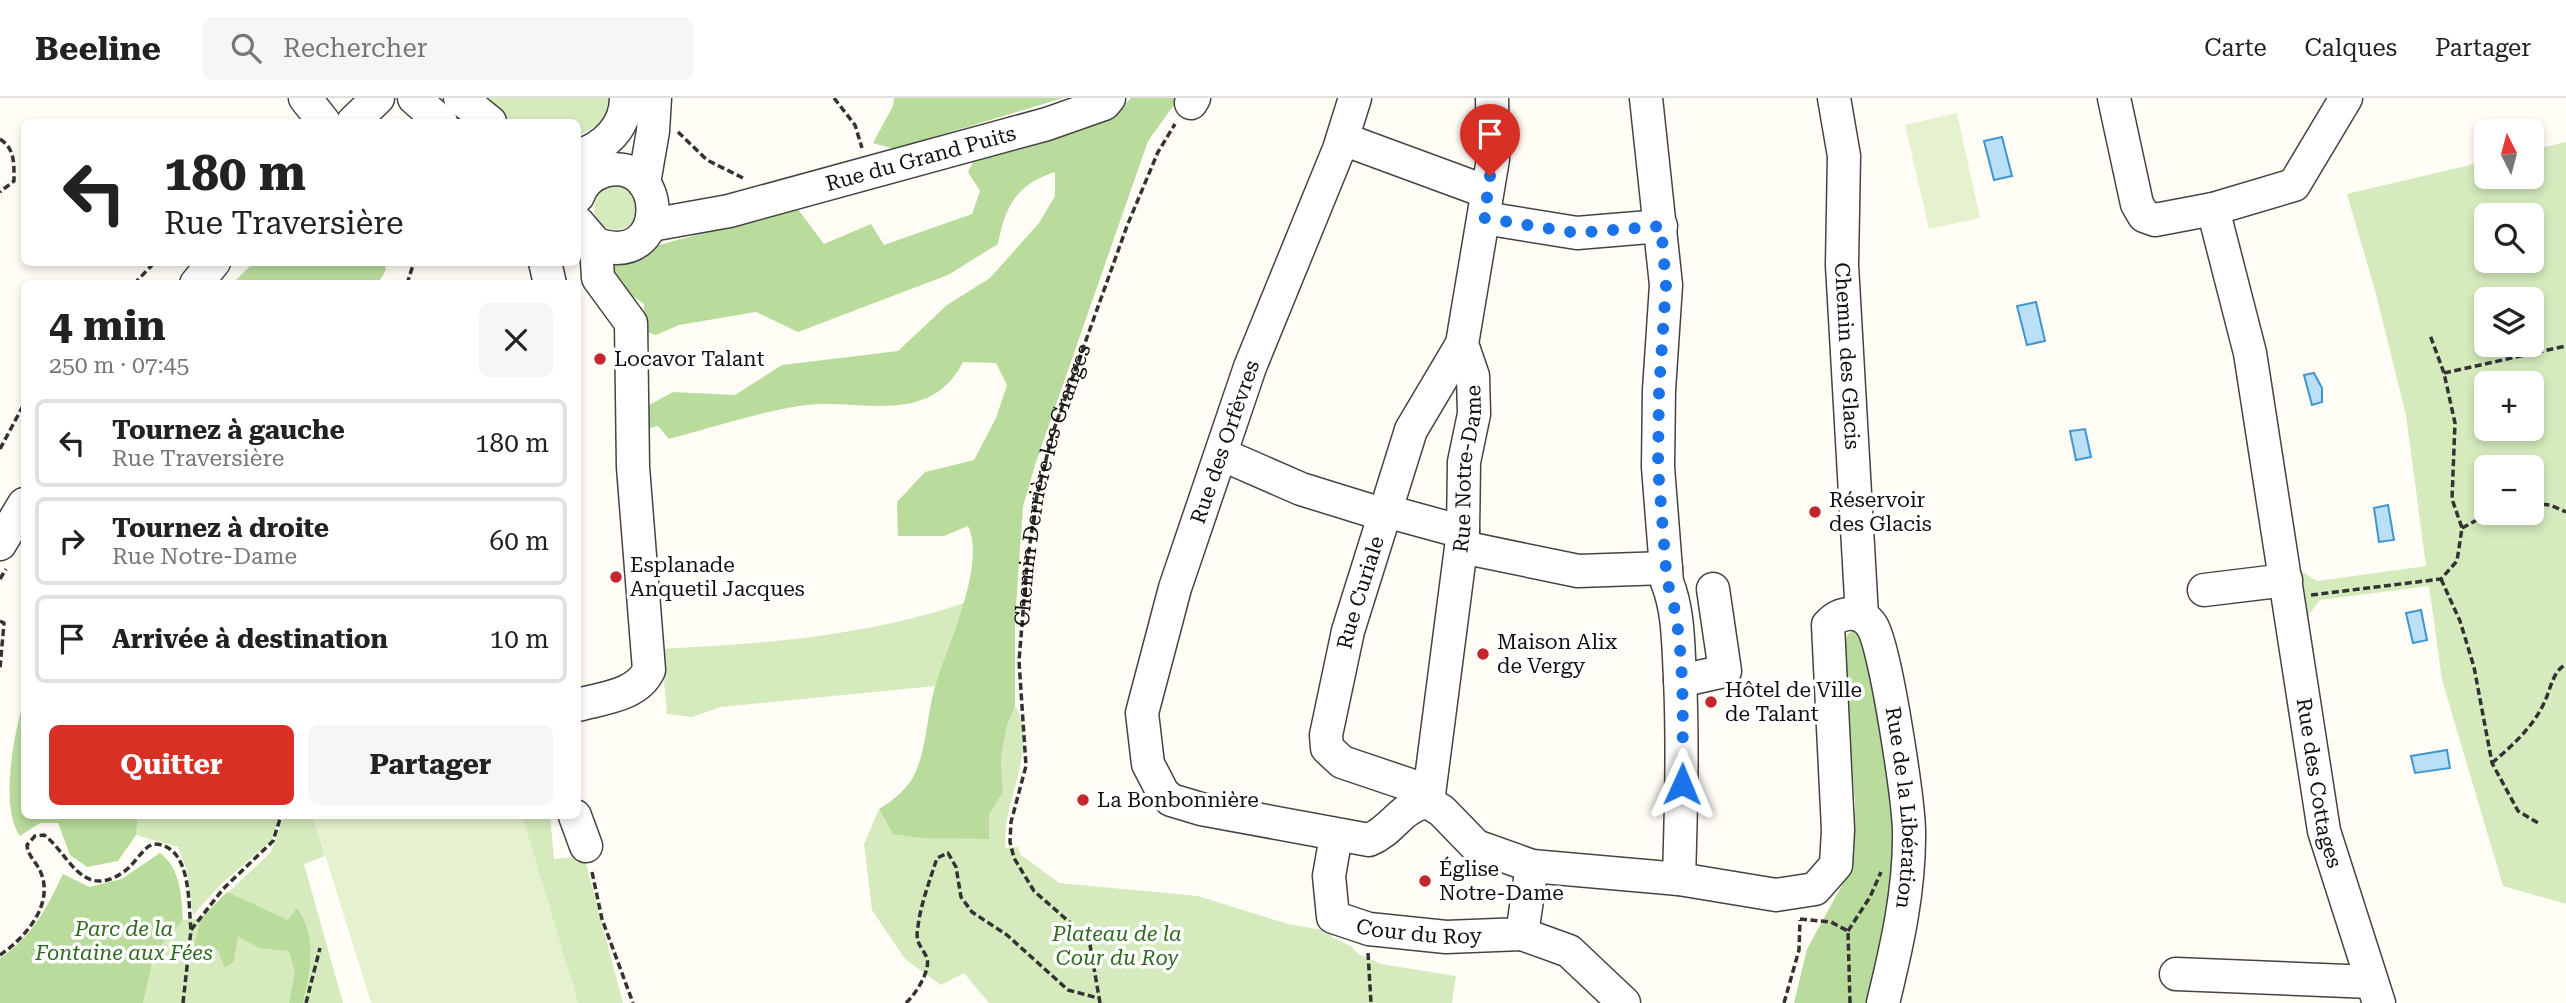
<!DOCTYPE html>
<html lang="fr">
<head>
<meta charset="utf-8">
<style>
  body { margin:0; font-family:"Roboto Serif",serif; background:#f6f6f6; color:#222; height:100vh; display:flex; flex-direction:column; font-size:26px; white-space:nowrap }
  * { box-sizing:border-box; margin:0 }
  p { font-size:23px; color:#767676 }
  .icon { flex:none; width:38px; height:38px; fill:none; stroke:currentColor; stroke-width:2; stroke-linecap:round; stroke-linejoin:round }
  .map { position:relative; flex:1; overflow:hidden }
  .side { position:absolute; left:21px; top:182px; width:560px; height:539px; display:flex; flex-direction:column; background:#fff; border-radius:10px; box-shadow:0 4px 10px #0003 }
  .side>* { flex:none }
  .guide { position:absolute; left:21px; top:21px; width:560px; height:147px; border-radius:10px; box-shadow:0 4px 10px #0003; background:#fff; color:#222; overflow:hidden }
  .needle { width:46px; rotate:354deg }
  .buttons { position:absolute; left:2474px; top:21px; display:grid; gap:14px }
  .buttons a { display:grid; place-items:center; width:70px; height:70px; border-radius:10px; background:#fff; box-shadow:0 4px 10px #0003; font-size:35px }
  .pin { position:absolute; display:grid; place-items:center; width:60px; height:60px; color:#fff; margin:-72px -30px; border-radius:50% 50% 50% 0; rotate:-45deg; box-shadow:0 0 7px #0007 }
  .pin .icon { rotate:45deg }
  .me { position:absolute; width:77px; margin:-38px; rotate:1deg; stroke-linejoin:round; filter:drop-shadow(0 0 5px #0008) }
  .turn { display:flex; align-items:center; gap:24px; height:147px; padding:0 28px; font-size:32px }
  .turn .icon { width:91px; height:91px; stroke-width:2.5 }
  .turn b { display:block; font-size:49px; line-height:60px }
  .round { display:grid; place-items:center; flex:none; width:74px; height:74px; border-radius:10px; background:#f6f6f6 }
  .summary { display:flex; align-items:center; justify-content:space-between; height:119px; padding:0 28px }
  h1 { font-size:42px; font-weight:700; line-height:52px }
  .action { display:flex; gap:14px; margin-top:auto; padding:14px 28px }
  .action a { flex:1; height:80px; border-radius:10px; background:#d93025; color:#fff; font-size:28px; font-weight:700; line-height:80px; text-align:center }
  .action a+a { background:#f6f6f6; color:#222 }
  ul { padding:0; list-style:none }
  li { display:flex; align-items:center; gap:21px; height:88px; margin:0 14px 10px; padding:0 14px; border:4px solid #e0e0e0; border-radius:10px }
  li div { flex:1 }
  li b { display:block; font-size:26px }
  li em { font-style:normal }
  header { display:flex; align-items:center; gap:42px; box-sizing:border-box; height:98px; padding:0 35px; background:#fff; border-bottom:2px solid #e0e0e0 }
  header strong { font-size:33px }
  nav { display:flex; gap:38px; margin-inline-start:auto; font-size:24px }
  .search { width:490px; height:63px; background:#f6f6f6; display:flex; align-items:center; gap:18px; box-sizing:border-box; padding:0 24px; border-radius:10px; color:#767676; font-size:26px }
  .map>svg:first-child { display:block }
  .green { fill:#d5ebbd; fill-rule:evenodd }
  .forest { fill:#b9dc9c }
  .pitch { fill:#e6f2cf }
  .water { fill:#b9e0f7; stroke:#3f96cf; stroke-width:2 }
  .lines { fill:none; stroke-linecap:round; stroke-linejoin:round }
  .minor-casing { stroke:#444; stroke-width:35 }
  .path { stroke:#333; stroke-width:3.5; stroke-dasharray:7 3.5; stroke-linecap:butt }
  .minor { stroke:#fff; stroke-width:32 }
  .route { stroke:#1a73e8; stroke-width:12; stroke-dasharray:0 21.6 }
  .poi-dot { fill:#c4262e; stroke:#fff; stroke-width:2.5 }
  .labels { text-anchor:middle; stroke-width:7; stroke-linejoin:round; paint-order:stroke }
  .street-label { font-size:21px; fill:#111; stroke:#fff }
  .poi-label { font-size:21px; fill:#111; stroke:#fff; text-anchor:start }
  .park-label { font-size:21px; font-style:italic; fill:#2f6b1f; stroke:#fff }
</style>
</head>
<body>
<header>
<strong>Beeline</strong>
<div class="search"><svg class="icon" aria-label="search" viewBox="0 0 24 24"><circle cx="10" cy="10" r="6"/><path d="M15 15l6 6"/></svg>Rechercher</div>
<nav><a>Carte</a><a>Calques</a><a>Partager</a></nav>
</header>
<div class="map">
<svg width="2566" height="905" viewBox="0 0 2566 905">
  <rect width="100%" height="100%" fill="#fffdf5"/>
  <g class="green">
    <polygon points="480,0 617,0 612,26 599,26 578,38 578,24 511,24"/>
    <path d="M2566,44V806L2503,788L2442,582L2429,488L2320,502L2307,519L2300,472L2317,483L2426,468L2406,317L2376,196L2347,96L2487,63V79H2532V52ZM2487,117H2532V163H2487ZM2487,201H2532V247H2487ZM2487,285H2532V331H2487ZM2487,369H2532V415H2487Z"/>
    <circle cx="616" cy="110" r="22"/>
    <path d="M964,505L935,588L721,609L692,619L667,616L661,551C763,546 867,538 964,505Z"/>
    <path d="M1015,608C1041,649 999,708 1006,750L1018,749L1020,756L1059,785L1198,798L1288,826L1328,833L1333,840L1351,848L1358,856L1381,866L1456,878L1452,905H989L964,875L941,887L905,861L872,812L864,746L879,711L893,736L989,717L1003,694L1001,660L1007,628Z"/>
    <polygon points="138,718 280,718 272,742 221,786 193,817 187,773 178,749 136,737"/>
    <path d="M284,718H313L325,758L304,766L343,905H16L21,846L46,812L63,776L89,789L122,781L160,755C180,771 181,797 183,822L201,820L271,754Z"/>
    <polygon points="522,718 550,718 554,761 584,758 623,905 578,905"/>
  </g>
  <g class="forest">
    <polygon points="894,0 1063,0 894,51 873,45 893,8"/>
    <path d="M1131,0H1179L1148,43L1035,367L1023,409L1015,522V608L1007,628L1001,660L1003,694L989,717V741L922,740L893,736L879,711C895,701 908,691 916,673C927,648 927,615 935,589C946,549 987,467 968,428L944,438H898L897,404L925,374L974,362L996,320L1007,287L996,265L963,264C928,332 857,298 799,308C755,315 712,330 669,341L658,328L643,332L642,311L673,294L735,297L782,267L898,253L947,207L990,180L1039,125L1055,98V74C1017,86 1005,108 998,146L948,177L798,234L756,214L679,227L656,237L644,233V206C631,196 612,186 610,168L633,154L797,110L824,146L871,126L884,147L972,116L980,93L968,74L979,51L1122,9Z"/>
    <polygon points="253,165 384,165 386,172 378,185 233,185"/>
    <polygon points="1857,530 1866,539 1894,688 1898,775 1873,905 1794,905 1807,851 1847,778 1853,753 1855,706 1843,554 1847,537"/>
    <path d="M24,602V718H138L136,737L118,763L87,769L70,757L58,725H40L20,738C0,711 13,638 24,602Z"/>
    <path d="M160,755C181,771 181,797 183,822L154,855L143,905H0V860C32,839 47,810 63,776L89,789L122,781Z"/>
    <path d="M227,794L288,822L297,810C318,840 310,871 303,905H289L295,874L289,853L259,850L238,838L234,863L225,870L218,852L204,855L194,849L201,820Z"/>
  </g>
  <g class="pitch">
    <polygon points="1957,15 1980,120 1929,131 1905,27"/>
    <polygon points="313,718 522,718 578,905 371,905"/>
  </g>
  <g class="water">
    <polygon points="2002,39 2012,78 1994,82 1984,43"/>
    <polygon points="2036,204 2045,243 2027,247 2017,208"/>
    <polygon points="2314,275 2322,290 2322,304 2312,307 2304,277"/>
    <polygon points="2085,331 2091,359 2076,362 2070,333"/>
    <polygon points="2388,407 2394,442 2379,444 2374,410"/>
    <polygon points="2421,512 2427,542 2413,545 2406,515"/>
    <polygon points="2447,652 2450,670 2415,675 2411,658"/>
  </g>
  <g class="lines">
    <g class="minor-casing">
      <g id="minor">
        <polyline points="305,0 324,24"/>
        <polyline points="414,0 441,24"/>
        <polyline points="460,0 490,24"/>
        <path id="s2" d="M1355,0L1339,51L1250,269L1175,490L1142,615L1148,666L1163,695L1171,702L1201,711L1369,742C1394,732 1400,708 1428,704L1442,713L1476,748L1532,768L1679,781L1776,797L1815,791L1836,767L1838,732L1828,527C1840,513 1861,511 1872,528C1886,550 1908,701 1909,732C1910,791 1897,848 1883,905"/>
        <path d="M1646,0L1666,187L1659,292L1658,369L1667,484C1679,514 1678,547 1680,580C1683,647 1681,714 1679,781"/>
        <path id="s3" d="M1834,0L1844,58L1842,167L1862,518"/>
        <polyline points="2114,0 2137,106 2144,118 2155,122 2213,111 2294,87 2346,0"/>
        <polyline points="1191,5 1194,0"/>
        <polyline points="353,24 378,0"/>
        <polyline points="1343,41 1487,94"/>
        <path d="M578,58C605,49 626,29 626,0"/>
        <polyline points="644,85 653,33 655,0"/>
        <path d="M578,98C582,86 591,77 604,73C668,56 672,172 596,146L578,125"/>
        <path id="s4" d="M2213,111L2250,255L2324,733L2379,905"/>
        <polyline points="1484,120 1577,135 1661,128"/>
        <path id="s5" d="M651,127L729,113L1047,26L1104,6L1109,0"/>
        <polyline points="545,164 550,186"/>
        <polyline points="196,186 214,164"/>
        <polyline points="1221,356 1301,391 1385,417"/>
        <polyline points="1386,413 1463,434"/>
        <polyline points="0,446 24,406"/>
        <polyline points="1462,449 1578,473 1666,470"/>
        <polyline points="2204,492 2286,482"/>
        <polyline points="1680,583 1725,573 1713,491"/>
        <path d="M578,607C602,600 637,598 649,572L633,369L631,225L598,180L596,146"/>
        <path id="s6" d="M1428,693L1342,664L1327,650L1326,637L1348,533L1411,332L1462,246"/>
        <path id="s7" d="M1428,704L1463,434L1464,364L1474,316L1473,278L1462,246L1493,61L1492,0"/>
        <polyline points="575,718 586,748"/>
        <path id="s8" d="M1336,738L1329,778L1333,819L1369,831L1446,839L1522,836L1532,768"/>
        <polyline points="1522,836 1569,853 1624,905"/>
        <polyline points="2176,876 2371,884"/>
      </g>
    </g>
    <g class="path">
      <polyline points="834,0 855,27 862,50"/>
      <polyline points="678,34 707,62 745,81"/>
      <path d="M0,41C15,51 14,65 14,83L0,94"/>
      <polyline points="134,186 155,164"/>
      <polyline points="407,186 414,164"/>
      <polyline points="2444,275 2566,248"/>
      <polyline points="0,351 24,306"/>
      <polyline points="2532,405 2550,407 2566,414"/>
      <polyline points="2462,430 2490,415"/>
      <polyline points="0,481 6,471"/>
      <polyline points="2441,481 2460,523 2474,569 2492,665 2518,713 2540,726"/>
      <polyline points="2311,497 2441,481 2457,463 2462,430 2452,401 2455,325 2444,275 2430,237"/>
      <polyline points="0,523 4,525 0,570"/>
      <path d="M2492,665C2512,648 2533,629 2544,605C2551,591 2552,574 2566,566"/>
      <polyline points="592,774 602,821 633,905"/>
      <polyline points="1800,821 1831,824 1848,833 1850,905"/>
      <polyline points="1848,833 1870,799 1881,774"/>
      <polyline points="1368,855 1371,905"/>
      <path d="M0,857C25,840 54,807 41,775C37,764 28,759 27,747L35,738L44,737C68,754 81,802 122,775C133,768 139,756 149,748L154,746C192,747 188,805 191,832"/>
      <polyline points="183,905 191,832 223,791 273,743 281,718"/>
      <polyline points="306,905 320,850"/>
      <path d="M906,905C915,897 933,870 926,858C920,846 915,845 918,828C921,805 930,782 937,760L948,755L956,769L961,799L972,814L1007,837L1068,892L1098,900"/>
      <path id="s1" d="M1100,905L1090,847L1083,836L1034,793L1014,760L1010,744L1011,724L1026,668L1019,563L1027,466L1037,397L1053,334L1127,128L1158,54L1175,26"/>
      <polyline points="1784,905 1799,852 1800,822"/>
    </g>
    <use href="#minor" class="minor"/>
  </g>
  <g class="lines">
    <path class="route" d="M1490,78L1484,120L1577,135L1661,128L1666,187L1659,292L1658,369L1667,484C1686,533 1683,631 1682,686"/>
  </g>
  <g class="poi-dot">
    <circle cx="600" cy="261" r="7"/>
    <circle cx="1815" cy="414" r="7"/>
    <circle cx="616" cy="479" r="7"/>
    <circle cx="1483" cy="556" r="7"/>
    <circle cx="1711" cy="604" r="7"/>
    <circle cx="1083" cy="702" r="7"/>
    <circle cx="1425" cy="783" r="7"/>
  </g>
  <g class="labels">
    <g class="street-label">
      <text dy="7" stroke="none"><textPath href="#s5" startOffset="278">Rue du Grand Puits</textPath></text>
      <text dy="7" stroke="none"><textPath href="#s3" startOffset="259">Chemin des Glacis</textPath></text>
      <text transform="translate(1225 344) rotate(-71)" y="7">Rue des Orfèvres</text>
      <text dy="7" stroke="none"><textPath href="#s7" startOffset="336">Rue Notre-Dame</textPath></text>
      <text dy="7" stroke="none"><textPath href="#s1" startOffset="555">Chemin Derrière les Granges</textPath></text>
      <text dy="7" stroke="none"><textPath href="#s6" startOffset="271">Rue Curiale</textPath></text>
      <text dy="7" stroke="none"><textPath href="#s4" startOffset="584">Rue des Cottages</textPath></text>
      <text dy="7" stroke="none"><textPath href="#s2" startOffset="1939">Rue de la Libération</textPath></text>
      <text dy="7" stroke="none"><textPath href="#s8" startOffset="170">Cour du Roy</textPath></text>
    </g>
    <g class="poi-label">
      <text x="614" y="268">Locavor Talant</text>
      <text x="1829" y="409">Réservoir<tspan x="1829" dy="24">des Glacis</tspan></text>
      <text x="630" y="474">Esplanade<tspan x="630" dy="24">Anquetil Jacques</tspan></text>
      <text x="1497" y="551">Maison Alix<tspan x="1497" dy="24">de Vergy</tspan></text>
      <text x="1725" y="599">Hôtel de Ville<tspan x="1725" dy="24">de Talant</tspan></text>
      <text x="1097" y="709">La Bonbonnière</text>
      <text x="1439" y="778">Église<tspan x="1439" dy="24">Notre-Dame</tspan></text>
    </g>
    <g class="park-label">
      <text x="124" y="838">Parc de la<tspan x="124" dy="24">Fontaine aux Fées</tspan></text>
      <text x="1117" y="843">Plateau de la<tspan x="1117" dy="24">Cour du Roy</tspan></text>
    </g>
  </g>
</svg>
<div class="buttons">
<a><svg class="needle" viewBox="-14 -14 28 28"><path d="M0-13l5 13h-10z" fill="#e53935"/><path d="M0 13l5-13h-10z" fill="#767676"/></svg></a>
<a><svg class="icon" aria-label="search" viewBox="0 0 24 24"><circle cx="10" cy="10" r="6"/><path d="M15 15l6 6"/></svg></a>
<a><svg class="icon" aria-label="layers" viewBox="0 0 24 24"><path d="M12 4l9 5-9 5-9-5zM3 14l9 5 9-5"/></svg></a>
<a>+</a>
<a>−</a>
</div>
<div class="pin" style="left:1490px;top:78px;background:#d93025"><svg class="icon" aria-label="arrive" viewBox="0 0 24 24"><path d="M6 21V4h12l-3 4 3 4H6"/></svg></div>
<svg class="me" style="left:1682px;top:686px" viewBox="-20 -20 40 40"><path d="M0-17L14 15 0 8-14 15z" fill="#1a73e8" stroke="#fff" stroke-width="4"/></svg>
<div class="guide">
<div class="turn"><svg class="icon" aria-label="left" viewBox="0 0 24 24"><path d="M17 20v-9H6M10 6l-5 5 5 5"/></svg><div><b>180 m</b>Rue Traversière</div></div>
</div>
<section class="side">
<div class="summary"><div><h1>4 min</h1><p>250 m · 07:45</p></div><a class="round"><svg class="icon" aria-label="close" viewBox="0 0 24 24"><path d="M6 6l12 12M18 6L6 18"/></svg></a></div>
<ul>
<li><svg class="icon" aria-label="left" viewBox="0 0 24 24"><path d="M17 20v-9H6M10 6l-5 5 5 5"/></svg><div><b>Tournez à gauche</b><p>Rue Traversière</p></div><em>180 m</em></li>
<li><svg class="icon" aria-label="right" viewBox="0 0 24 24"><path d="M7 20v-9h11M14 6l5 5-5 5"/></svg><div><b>Tournez à droite</b><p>Rue Notre-Dame</p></div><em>60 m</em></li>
<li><svg class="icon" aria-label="arrive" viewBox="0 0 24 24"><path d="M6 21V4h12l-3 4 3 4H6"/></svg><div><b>Arrivée à destination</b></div><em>10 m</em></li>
</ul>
<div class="action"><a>Quitter</a><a>Partager</a></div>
</section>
</div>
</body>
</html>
